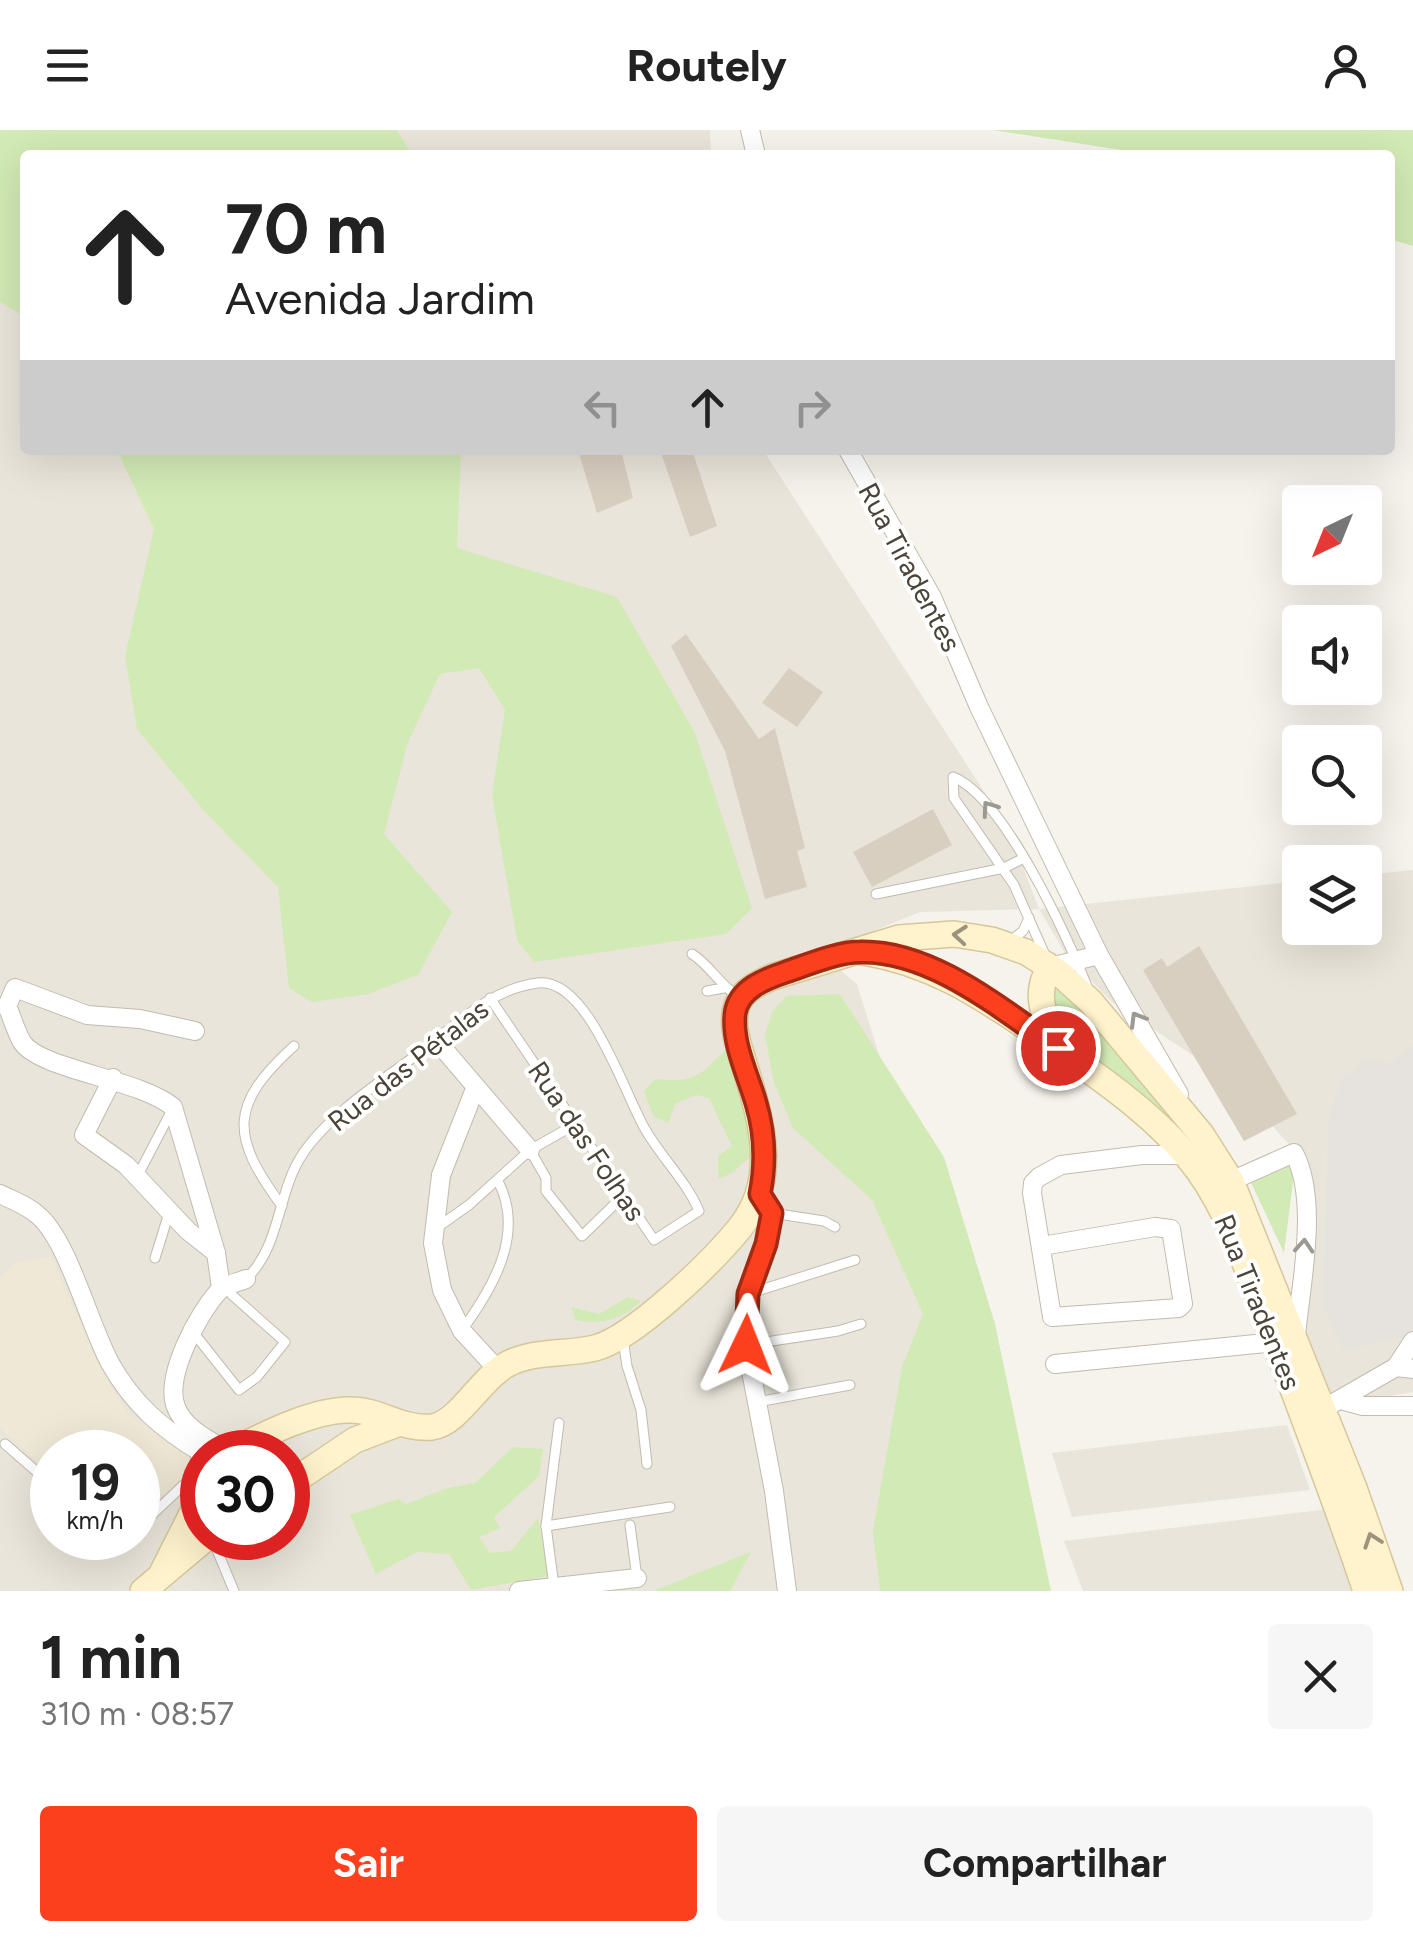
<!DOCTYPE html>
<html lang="pt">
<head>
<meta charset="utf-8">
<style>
  body { margin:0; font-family:Figtree,sans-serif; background:#f6f6f6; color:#222; height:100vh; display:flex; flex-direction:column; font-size:38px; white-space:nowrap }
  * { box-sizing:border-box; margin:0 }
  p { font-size:32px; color:#767676 }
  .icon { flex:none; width:55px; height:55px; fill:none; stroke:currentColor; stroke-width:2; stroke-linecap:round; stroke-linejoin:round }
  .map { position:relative; height:1461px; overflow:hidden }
  .drawer { display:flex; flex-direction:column; background:#fff; flex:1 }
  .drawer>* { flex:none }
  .top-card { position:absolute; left:20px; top:20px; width:1375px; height:305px; border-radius:10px; box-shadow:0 10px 40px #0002; background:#fff; color:#222; overflow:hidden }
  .needle { width:65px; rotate:223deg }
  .tools { position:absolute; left:1282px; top:355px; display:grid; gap:20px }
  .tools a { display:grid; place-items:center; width:100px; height:100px; border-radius:10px; background:#fff; box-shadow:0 10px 40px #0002; font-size:50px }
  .speed { position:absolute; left:30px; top:1300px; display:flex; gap:20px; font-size:50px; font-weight:700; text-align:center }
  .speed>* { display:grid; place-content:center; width:130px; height:130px; border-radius:50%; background:#fff; box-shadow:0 10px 40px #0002; line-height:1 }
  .speed small { font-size:25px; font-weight:400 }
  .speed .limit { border:15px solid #d22; background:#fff; color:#111 }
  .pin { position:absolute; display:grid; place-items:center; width:85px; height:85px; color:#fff; margin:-42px; border:5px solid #fff; border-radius:50%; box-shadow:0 2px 10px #0007 }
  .me { position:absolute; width:110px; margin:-55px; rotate:2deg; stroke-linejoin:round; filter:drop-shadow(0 0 8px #0008) }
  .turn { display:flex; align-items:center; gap:35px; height:210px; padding:0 40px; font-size:45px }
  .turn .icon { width:130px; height:130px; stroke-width:2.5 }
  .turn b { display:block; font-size:70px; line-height:85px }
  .lanes { display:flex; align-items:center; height:95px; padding:0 40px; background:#0003; justify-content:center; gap:50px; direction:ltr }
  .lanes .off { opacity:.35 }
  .round { display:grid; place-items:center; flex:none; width:105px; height:105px; border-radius:10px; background:#f6f6f6 }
  .head { display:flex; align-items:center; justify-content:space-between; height:170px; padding:0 40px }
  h1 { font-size:60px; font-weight:700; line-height:75px }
  .cta { display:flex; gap:20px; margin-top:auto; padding:20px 40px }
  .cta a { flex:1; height:115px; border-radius:10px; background:#fc3f1d; color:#fff; font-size:40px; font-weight:700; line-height:115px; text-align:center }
  .cta a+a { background:#f6f6f6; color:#222 }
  header { display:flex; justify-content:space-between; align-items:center; height:130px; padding:0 40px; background:#fff; font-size:45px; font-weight:700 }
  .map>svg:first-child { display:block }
  .residential { fill:#eae5da; fill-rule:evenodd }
  .industrial { fill:#e6e2dd }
  .education { fill:#efe8d6 }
  .green { fill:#d2eab5 }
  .building { fill:#d8cfc1 }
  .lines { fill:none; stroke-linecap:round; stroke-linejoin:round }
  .lane-casing { stroke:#c2bbae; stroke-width:11 }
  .street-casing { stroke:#c2bbae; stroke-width:20 }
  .secondary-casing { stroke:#d6c79b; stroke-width:28 }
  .lane { stroke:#fff; stroke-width:9 }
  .street { stroke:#fff; stroke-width:18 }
  .secondary { stroke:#fff3cd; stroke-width:25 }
  .oneway { stroke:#9c9892 }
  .oneway2 { stroke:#9c937c }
  .route-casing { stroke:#a42913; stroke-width:25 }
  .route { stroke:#fc3f1d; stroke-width:18 }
  .labels { text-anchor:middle; stroke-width:8; stroke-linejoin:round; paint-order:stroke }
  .street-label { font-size:28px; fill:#4b4439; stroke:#fff }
</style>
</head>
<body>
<header><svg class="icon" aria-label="menu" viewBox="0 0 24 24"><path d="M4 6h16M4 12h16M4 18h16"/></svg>Routely<svg class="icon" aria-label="person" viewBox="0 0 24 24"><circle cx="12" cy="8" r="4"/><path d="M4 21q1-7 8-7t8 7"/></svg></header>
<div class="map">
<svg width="1413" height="1461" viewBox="0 0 1413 1461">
  <rect width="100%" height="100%" fill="#f6f3ec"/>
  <g class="residential">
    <path d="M0,0H710L711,25H25V320H763L1009,700L1039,779L1300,751V798H1365V745L1413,740V1262L1326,1276L1293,1175L1291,1159L1315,1080L1303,1030L1233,952L1112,872L1066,825L1039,779L920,782L820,823L857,854L947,1143L955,1461H0ZM52,1322H138V1408H52ZM202,1322H288V1408H202Z"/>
    <polygon points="1287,1295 1310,1360 1072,1387 1052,1323"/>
    <polygon points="1329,1379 1352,1461 1083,1461 1064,1411"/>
  </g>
  <polygon class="industrial" points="1413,916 1413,1195 1410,1205 1344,1220 1324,1179 1328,991 1342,948 1366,930 1389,933"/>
  <polygon class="education" points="51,1127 105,1247 130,1286 189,1325 187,1345 138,1385 138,1322 52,1322 52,1345 0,1298 0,1148 14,1133"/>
  <g class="green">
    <polygon points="0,0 397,0 412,25 25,25 25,187 0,172"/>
    <polygon points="993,0 1413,0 1413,116 1390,109 1390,25 1153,25"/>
    <polygon points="117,320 461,320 457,418 617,467 695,603 752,778 726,804 534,832 517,810 492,665 505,580 479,538 440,544 408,612 384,704 452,782 418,845 368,864 312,872 289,858 278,757 205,682 137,599 125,526 154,399"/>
    <polygon points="1058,859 1082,882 1077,917 1060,897 1049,863"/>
    <polygon points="840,864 944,1027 995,1194 1051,1461 880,1461 873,1401 902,1237 923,1184 872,1070 793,998 774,953 765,905 772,882 786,866"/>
    <polygon points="1094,894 1186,1003 1090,926"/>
    <path d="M725,920L747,981L753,1024L732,1043L718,1049V1026L732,1016L709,968L696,965L675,974L668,993L653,986L644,961L655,949C694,953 699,947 725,920Z"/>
    <polygon points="1296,1028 1284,1123 1248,1046"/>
    <path d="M628,1167L641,1171C621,1190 603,1195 576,1190L571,1177L599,1184Z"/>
    <polygon points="513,1317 543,1319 539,1346 494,1387 500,1398 479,1407 490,1423 511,1421 538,1388 549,1446 471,1460 449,1424 417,1422 376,1444 350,1385 398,1369 406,1374 448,1358 475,1353"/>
    <polygon points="751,1422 730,1461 653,1461"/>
  </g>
  <g class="building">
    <polygon points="578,320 621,320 633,368 597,383"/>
    <polygon points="660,320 692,320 717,396 690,407"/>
    <polygon points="686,504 759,609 775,598 805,718 797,721 807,757 765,769 725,621 671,516"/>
    <polygon points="789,538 823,562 797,597 762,573"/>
    <polygon points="933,679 952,715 872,757 853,722"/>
    <polygon points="1199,816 1297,984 1244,1011 1143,840 1162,828 1167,837"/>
  </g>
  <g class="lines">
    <g class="lane-casing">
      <g id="lane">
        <polyline points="876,764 1004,738 1024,728"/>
        <polyline points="1009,812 1023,801 1029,788"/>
        <path d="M692,824C711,836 719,855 739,867"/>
        <path d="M1045,825L1014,755L954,668L953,647C1003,666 1068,807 1088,859"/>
        <polyline points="707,861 724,858"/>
        <polyline points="530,1020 546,1048 546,1061 582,1106 624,1065"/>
        <polyline points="137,1047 173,978"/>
        <path d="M282,1076C230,1006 229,975 294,916"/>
        <polyline points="772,1083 824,1091 835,1097"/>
        <polyline points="435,1099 469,1075 530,1020 576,994"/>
        <polyline points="155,1128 169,1083"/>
        <path d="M246,1149C281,1116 277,1063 302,1025C328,985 383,950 422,921C457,894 492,858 538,853C588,847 625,965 645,999C661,1027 687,1052 699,1081L654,1110L490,868"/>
        <polyline points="748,1164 855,1130"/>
        <path d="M463,1199C494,1156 525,1103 498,1051"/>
        <polyline points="193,1202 239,1260 257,1247 285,1212 232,1165 227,1155"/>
        <polyline points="623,1209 627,1236 641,1280 647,1334"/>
        <polyline points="746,1215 838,1201 861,1194"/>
        <polyline points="757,1272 850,1255"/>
        <polyline points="5,1314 52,1355"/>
        <polyline points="630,1395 637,1448"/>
        <polyline points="546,1396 670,1377"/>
        <polyline points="138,1398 193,1346 197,1320"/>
        <polyline points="212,1408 234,1461"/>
        <polyline points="554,1456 546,1396 559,1293"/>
      </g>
    </g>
    <g class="street-casing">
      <g id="street">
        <polyline points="750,0 756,25"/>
        <polyline points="848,320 932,467 979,577 1099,825 1179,964"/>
        <polyline points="1050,837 1099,825"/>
        <path d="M195,901L140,889L87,885L15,858L7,876C12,887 16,902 22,912C40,940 140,949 173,977L216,1123L221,1158"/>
        <polyline points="436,910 530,1020"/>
        <polyline points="113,948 84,1005 126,1035 188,1101 216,1123"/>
        <polyline points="475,959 441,1045 433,1113 442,1160 462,1201 498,1240"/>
        <path d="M1231,1051L1294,1023C1319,1070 1301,1153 1296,1205"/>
        <path d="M0,1064C14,1071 29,1076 40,1087C69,1114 89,1194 110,1233C133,1274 162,1299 202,1323"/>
        <polyline points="760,1065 772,1083 772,1093 748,1164 744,1191 746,1215 774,1361 787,1461"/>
        <polyline points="1042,1116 1155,1097 1171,1099 1183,1174 1179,1178 1052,1187 1032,1063 1033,1053 1039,1047 1061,1035 1142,1025 1190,1025"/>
        <polyline points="1055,1234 1276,1212"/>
        <polyline points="1396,1237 1413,1211"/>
        <polyline points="1341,1270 1363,1276 1413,1276"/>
        <polyline points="1323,1279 1396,1237 1413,1239"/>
        <path d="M229,1322C211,1311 184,1299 176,1277C164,1247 198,1184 218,1162C225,1154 237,1153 246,1149"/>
        <polyline points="519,1461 637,1448"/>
      </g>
    </g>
    <g class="secondary-casing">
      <g id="secondary">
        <path d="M863,822C931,833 978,864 1034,902C1086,938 1146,977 1187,1026C1224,1070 1241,1123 1261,1175C1297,1270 1334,1365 1366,1461"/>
        <path d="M1050,837C1031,867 1046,893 1065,918"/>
        <path d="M231,1322C263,1305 314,1279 351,1280C380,1280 402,1300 432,1297C459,1293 480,1249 506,1235C532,1220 566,1225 595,1218C634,1208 712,1132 739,1099C782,1047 759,984 742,927C737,911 731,891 737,875C743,860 759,853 772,847L899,808L954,804L992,810L1026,822L1058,842L1090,871L1201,1004L1231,1051L1354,1358L1390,1461"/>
        <polyline points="288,1355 355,1310 397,1294"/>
        <polyline points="163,1441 202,1364"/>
        <polyline points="143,1461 206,1408"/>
      </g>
    </g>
    <use href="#lane" class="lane"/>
    <use href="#street" class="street"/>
    <use href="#secondary" class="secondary"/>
  </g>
  <defs><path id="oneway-chevron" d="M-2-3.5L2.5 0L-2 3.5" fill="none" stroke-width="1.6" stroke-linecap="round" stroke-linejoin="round" transform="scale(2.5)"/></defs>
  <g class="oneway">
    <use href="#oneway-chevron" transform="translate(989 678) rotate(-125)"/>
    <use href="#oneway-chevron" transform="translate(1137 889) rotate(-121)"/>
    <use href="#oneway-chevron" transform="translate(1304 1116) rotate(-86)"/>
  </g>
  <g class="oneway2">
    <use href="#oneway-chevron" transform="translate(960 805) rotate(-175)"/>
    <use href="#oneway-chevron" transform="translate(1372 1410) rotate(-109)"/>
  </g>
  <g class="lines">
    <g class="route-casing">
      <path id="route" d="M746,1215L748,1164L766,1114L772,1083L760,1064C766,1034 765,1003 756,973C748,945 732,914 735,884C738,859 765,849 786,842C807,835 837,822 860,822C932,820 1002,880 1058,918"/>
    </g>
    <use href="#route" class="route"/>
  </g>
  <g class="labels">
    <g class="street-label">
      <text transform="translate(910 437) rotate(62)" y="10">Rua Tiradentes</text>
      <text transform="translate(408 935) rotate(-38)" y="10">Rua das Pétalas</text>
      <text transform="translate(587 1011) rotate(56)" y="10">Rua das Folhas</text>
      <text transform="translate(1258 1172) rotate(68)" y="10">Rua Tiradentes</text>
    </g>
  </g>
</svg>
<div class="tools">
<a><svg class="needle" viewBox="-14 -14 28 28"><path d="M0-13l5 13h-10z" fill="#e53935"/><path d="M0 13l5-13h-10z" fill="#767676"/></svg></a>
<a><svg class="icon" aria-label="sound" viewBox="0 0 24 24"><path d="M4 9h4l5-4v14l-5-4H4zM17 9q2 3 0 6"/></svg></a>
<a><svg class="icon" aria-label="search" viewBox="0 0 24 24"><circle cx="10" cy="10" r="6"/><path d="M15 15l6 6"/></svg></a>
<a><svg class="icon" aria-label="layers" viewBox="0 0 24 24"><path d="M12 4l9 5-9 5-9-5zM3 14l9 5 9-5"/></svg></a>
</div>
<div class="speed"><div>19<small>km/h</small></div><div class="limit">30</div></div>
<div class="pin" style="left:1058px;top:918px;background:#d93025"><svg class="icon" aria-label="arrive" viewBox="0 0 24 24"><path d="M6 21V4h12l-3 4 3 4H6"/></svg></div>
<svg class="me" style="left:746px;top:1215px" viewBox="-20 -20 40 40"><path d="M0-17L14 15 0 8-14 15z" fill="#fc3f1d" stroke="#fff" stroke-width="4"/></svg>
<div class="top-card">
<div class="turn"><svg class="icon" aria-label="ahead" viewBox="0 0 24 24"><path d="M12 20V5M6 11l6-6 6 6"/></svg><div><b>70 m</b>Avenida Jardim</div></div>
<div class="lanes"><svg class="icon off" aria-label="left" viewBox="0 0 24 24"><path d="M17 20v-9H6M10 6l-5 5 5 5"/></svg><svg class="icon" aria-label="ahead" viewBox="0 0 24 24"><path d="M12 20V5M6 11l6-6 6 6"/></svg><svg class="icon off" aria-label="right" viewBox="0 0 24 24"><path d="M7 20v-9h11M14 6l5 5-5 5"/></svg></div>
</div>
</div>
<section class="drawer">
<div class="head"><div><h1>1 min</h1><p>310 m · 08:57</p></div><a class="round"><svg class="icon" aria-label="close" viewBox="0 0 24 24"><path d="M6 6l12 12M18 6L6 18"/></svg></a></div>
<div class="cta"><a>Sair</a><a>Compartilhar</a></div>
</section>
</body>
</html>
